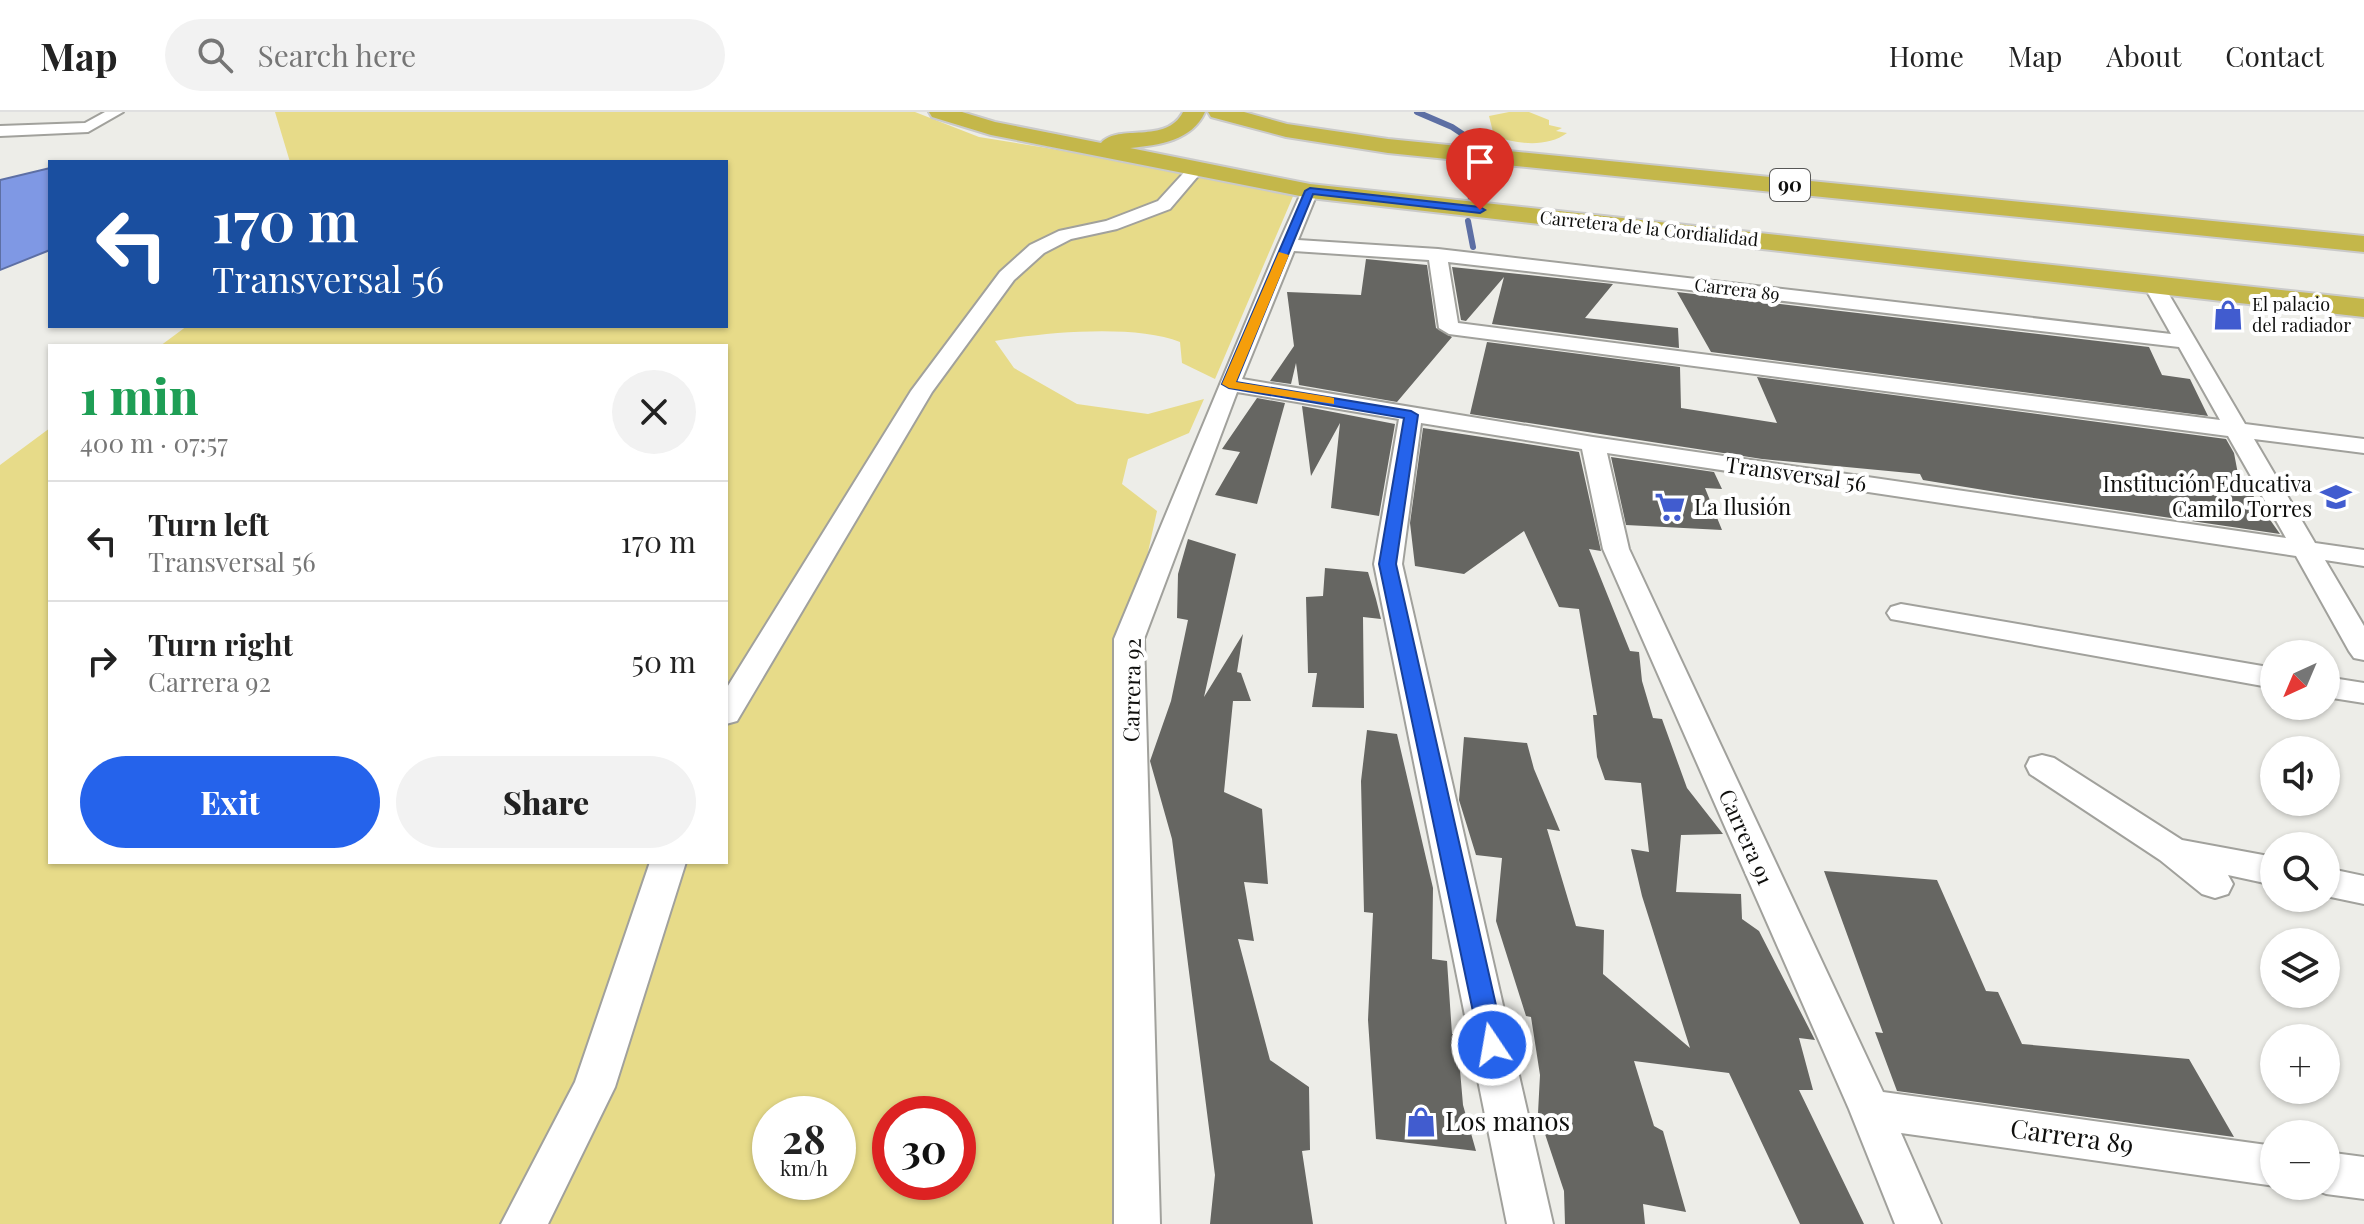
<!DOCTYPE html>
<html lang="en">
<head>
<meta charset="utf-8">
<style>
  body { margin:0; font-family:"Playfair Display",serif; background:#f2f2f2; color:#222; height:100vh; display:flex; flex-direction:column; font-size:30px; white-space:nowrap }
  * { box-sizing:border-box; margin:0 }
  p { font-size:26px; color:#767676 }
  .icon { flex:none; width:44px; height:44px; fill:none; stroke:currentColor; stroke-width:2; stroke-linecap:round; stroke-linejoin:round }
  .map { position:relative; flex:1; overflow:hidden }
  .panel { position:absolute; left:48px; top:232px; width:680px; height:520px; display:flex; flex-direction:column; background:#fff; border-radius:0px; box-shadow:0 2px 6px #0004 }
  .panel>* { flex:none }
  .hud { position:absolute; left:48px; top:48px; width:680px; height:168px; border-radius:0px; box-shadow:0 2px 6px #0004; background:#1a4fa0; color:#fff; overflow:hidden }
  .needle { width:52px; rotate:224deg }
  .buttons { position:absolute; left:2260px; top:528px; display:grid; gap:16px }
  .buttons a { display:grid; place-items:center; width:80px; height:80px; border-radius:50%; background:#fff; box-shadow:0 2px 6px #0004; font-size:40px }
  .speed { position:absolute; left:752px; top:984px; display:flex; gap:16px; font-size:40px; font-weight:700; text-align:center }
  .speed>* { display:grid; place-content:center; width:104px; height:104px; border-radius:50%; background:#fff; box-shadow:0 2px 6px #0004; line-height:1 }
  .speed small { font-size:20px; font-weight:400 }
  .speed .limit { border:12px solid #d22; background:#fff; color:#111 }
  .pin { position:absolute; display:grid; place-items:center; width:68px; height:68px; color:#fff; margin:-82px -34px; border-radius:50% 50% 50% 0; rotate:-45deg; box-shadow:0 0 8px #0007 }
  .pin .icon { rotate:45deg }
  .me { position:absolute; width:88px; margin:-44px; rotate:348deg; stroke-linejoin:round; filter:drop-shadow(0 0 6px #0008) }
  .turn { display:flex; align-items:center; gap:28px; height:168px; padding:0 32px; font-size:36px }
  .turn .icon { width:104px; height:104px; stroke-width:2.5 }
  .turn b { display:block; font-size:56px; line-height:68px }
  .round { display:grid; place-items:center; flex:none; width:84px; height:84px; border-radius:42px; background:#f2f2f2 }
  .headline { display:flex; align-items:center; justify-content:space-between; height:136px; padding:0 32px }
  h1 { font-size:48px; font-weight:800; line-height:60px; color:#1e9e55 }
  .button { display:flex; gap:16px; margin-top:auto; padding:16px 32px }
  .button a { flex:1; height:92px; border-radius:48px; background:#2563eb; color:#fff; font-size:32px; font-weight:800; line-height:92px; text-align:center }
  .button a+a { background:#f2f2f2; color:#222 }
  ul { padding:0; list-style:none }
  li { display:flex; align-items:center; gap:24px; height:120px; padding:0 32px; border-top:2px solid #e0e0e0 }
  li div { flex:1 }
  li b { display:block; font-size:30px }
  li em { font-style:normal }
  header { display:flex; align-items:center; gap:48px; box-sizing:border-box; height:112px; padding:0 40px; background:#fff; border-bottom:2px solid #e0e0e0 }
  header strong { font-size:38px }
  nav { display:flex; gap:44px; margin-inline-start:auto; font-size:28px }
  .search { width:560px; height:72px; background:#f2f2f2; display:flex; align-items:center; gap:20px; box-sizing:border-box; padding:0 28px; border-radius:44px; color:#767676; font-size:30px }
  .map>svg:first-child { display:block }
  .green { fill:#e7db89; fill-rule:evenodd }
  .water { fill:#7f98e4; stroke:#5d6fa4; stroke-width:2 }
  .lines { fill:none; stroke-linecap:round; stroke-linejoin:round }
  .stream { stroke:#5d6fa4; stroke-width:6 }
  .building { fill:#666662 }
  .minor-casing { stroke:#a1a19c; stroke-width:4 }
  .trunk-casing { stroke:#cacaca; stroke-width:4 }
  .minor { fill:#fff; fill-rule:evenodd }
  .trunk { fill:#c4b74a; fill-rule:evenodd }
  .route { fill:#2563eb; stroke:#184099; stroke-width:2 }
  .slow { fill:#f59e0b }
  .labels { text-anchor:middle; stroke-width:8; stroke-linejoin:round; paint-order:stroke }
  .far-street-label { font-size:18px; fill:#0f0f0d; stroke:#fff }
  .far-poi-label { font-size:18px; fill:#0f0f0d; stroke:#fff; text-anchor:start }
  .shield { fill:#fff; stroke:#575756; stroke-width:2 }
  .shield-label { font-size:20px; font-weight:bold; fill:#0f0f0d }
  .street-label { font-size:22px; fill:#0f0f0d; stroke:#fff }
  .poi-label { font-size:22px; fill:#0f0f0d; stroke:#fff; text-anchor:end }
  .near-poi-label { font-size:26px; fill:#0f0f0d; stroke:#fff; text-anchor:start }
  .near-street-label { font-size:26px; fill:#0f0f0d; stroke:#fff }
</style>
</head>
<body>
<header>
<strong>Map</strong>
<div class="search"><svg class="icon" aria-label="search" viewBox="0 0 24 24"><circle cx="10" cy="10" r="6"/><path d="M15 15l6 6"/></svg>Search here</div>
<nav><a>Home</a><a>Map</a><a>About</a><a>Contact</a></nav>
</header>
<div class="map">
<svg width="2364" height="1112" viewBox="0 0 2364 1112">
  <rect width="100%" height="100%" fill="#edede8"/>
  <g class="green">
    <path d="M275,0H915L979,25L1108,46L1294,82L1215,267L1182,251L1180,230C1136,212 1044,220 995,229L1014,256L1077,292L1148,302L1204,287L1189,321L1128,347L1122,372L1157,399L1129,527L1137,1112H0V353L50,316V750H726V234H160L187,214H726V50H290ZM770,1002H838V1070H770ZM890,1002H958V1070H890Z"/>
    <path d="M1509,0H1529L1549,8V13L1562,16L1556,19L1567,21C1547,36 1516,32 1494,24L1489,4Z"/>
  </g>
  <polygon class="water" points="50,56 50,138 0,158 0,68"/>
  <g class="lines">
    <g class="stream">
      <polyline points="1417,0 1452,15 1476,31"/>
      <polyline points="1470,51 1471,94"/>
      <polyline points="1468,109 1473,135"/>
    </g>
  </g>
  <g class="building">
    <polygon points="1366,147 1427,153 1436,216 1452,225 1397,290 1299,273 1296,251 1291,272 1270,269 1294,234 1287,180 1361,183"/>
    <polygon points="1452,155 1613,172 1585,206 1678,216 1679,236 1492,212 1504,165 1466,209 1461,208"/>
    <polygon points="1677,180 2149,235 2162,263 2190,267 2208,304 1711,240"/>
    <polygon points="1487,230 1680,255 1681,296 1777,311 1757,265 2226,327 2234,341 2238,362 2280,422 2014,383 1923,368 1920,362 1762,347 1470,302"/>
    <polygon points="1257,286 1285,291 1257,392 1215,383 1240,340 1222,337"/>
    <polygon points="1302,294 1395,312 1379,404 1331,396 1340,311 1311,364"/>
    <polygon points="1423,316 1579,340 1601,439 1589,437 1630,539 1639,540 1642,569 1653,606 1662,607 1687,676 1723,722 1681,723 1676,780 1741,782 1742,807 1759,819 1815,928 1799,926 1813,978 1799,978 1864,1112 1800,1112 1729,961 1634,949 1654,1014 1663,1019 1686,1100 1643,1092 1645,1112 1565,1112 1564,1079 1538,1001 1540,963 1531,905 1526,904 1496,809 1502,746 1476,743 1459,688 1464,625 1527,631 1534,657 1560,719 1547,717 1576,814 1604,818 1603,862 1690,936 1642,784 1631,737 1649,740 1641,671 1605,668 1597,645 1593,603 1597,603 1579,497 1559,495 1524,419 1464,462 1415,454 1410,411"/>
    <polygon points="1611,345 1714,360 1722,377 1705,376 1722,418 1626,413"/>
    <polygon points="1188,427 1236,442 1204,585 1243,522 1237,560 1241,561 1251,589 1233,589 1224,680 1262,697 1268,772 1244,770 1254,829 1238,827 1270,948 1309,975 1310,1038 1302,1039 1313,1112 1210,1112 1215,1063 1172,727 1150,649 1171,589 1188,508 1177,506 1178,462"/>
    <polygon points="1325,456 1368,460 1376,487 1381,507 1363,505 1364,596 1312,595 1317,561 1308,561 1306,485 1323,484"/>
    <polygon points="1367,618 1397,622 1433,776 1432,847 1447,849 1452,922 1457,923 1463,993 1476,1039 1376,1027 1368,908 1373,801 1364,800 1361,669"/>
    <polygon points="1824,759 1937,768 1986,879 1998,880 2022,932 2189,947 2234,1025 1897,979 1875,920 1883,921"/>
  </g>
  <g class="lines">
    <g class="minor-casing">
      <g id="minor">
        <polygon points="105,0 123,0 88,20 0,24 0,14 85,11"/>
        <polygon points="1196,52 1204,57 1170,97 1117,117 1071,127 1044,141 1014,168 932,280 737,609 726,612 726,577 911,279 1000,160 1030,133 1059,119 1106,109 1158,89 1190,54"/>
        <path d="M1310,74L1318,79L1298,128L1438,137L2171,222L2144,174L2154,168L2164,174L2245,312L2364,327V341L2254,327L2315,431L2364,438V454L2325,448L2364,514V548L2354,546L2349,539L2296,444L1607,341L1629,437L1883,980L2274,1034L2275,1074L1901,1021L1941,1112H1895L1849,997L1603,437L1582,337L1421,311L1402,452L1553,1112H1507L1374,452L1399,307L1237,280L1144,527L1160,1112H1114V527L1278,133L1302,79ZM1294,139L1429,148L1439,216L1449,222L2228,324L2286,426L1593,325L1242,267ZM1448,150L2179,235L2220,308L1458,211Z"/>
        <polygon points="1901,492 2274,556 2274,576 1891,507 1887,501 1891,495"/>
        <polygon points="2326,565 2364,571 2364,591 2326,585"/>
        <polygon points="2042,643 2054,646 2182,728 2274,745 2274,773 2228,763 2233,772 2228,782 2215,786 2202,782 2160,748 2030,662 2026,654 2030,646"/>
        <polygon points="650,750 686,750 615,975 548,1112 501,1112 575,970"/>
        <polygon points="2326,756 2364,764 2364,792 2326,784"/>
        <polygon points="2326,1040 2364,1045 2364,1087 2326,1082 2310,1076 2326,1074"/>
      </g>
    </g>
    <g class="trunk-casing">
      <g id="trunk">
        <path d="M929,0H962L995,10L1101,31C1118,11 1166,33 1183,0H1205C1192,29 1159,33 1130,36L1310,72L2364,187V205L1310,86L991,23L932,5Z"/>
        <polygon points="1208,0 1244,0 1287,12 1388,27 2364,124 2364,140 1388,41 1286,25 1211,5"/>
      </g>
    </g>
    <use href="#minor" class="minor"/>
    <use href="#trunk" class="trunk"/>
  </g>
  <polygon class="route" points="1310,76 1480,95 1485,98 1480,101 1313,82 1236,270 1411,299 1418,303 1396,452 1505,933 1501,941 1492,944 1484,941 1480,933 1379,452 1404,306 1229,276 1222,272 1305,79"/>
  <polygon class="slow" points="1279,140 1289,143 1236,270 1329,285 1334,286 1334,292 1229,276 1222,272"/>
  <defs>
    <g id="shop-bare" transform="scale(2.4)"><path d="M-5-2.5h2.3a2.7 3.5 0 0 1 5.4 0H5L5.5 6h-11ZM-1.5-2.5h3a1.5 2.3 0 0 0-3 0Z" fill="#415ccf" stroke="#fff" stroke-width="2.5" paint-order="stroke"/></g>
    <g id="school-bare" transform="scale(2.4)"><path d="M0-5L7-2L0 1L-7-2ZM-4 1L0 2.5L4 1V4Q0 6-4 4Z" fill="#415ccf" stroke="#fff" stroke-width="2.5" paint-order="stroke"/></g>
    <g id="supermarket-bare" transform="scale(2.4)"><path d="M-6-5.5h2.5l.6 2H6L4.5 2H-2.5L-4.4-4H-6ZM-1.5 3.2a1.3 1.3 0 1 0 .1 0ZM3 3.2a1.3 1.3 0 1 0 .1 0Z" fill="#415ccf" stroke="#fff" stroke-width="2.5" paint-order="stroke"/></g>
  </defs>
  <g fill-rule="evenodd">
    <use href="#shop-bare" x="2228" y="203"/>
    <use href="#school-bare" x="2336" y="385"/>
    <use href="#supermarket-bare" x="1670" y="395"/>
    <use href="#shop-bare" x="1421" y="1010"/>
  </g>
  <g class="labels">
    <g class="far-street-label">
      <text transform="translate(1649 117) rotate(6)" y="6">Carretera de la Cordialidad</text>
      <text transform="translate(1737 178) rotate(7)" y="6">Carrera 89</text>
    </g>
    <g class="far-poi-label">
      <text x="2252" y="199">El palacio<tspan x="2252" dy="21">del radiador</tspan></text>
    </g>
    <rect class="shield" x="1770" y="57" width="40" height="32" rx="6"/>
    <g class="shield-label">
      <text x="1790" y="80">90</text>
    </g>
    <g class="street-label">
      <text transform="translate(1796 362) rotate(8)" y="8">Transversal 56</text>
      <text transform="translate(1132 578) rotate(-89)" y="8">Carrera 92</text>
      <text transform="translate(1746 725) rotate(66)" y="8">Carrera 91</text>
    </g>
    <g class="poi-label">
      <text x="2312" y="380">Institución Educativa<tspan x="2312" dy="25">Camilo Torres</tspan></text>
      <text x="1694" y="403" text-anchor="start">La Ilusión</text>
    </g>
    <g class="near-poi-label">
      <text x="1445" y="1019">Los manos</text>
    </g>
    <g class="near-street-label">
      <text transform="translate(2072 1025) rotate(8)" y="9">Carrera 89</text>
    </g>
  </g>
</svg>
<div class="buttons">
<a><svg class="needle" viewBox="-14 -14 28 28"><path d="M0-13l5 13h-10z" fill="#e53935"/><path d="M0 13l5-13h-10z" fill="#767676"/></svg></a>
<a><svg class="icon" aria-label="sound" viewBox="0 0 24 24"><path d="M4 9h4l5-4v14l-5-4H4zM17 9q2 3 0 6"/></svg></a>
<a><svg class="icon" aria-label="search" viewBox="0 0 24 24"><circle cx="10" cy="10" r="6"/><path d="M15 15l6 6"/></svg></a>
<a><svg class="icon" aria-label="layers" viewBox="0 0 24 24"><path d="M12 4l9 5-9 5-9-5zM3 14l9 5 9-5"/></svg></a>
<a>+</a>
<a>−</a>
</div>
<div class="speed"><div>28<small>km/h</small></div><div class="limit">30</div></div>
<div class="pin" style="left:1480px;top:98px;background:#d93025"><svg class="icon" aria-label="arrive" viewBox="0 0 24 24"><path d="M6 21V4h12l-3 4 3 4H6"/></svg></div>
<svg class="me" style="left:1492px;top:933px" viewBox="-20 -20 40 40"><circle r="17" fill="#2563eb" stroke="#fff" stroke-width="3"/><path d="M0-11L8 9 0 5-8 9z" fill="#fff"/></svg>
<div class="hud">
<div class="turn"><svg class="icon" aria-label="left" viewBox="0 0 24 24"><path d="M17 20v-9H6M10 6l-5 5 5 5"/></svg><div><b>170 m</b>Transversal 56</div></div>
</div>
<section class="panel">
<div class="headline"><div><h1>1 min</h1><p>400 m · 07:57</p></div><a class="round"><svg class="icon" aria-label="close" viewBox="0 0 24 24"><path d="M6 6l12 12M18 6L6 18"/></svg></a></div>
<ul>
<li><svg class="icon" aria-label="left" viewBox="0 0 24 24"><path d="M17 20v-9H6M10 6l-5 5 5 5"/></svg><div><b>Turn left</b><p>Transversal 56</p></div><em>170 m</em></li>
<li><svg class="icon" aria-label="right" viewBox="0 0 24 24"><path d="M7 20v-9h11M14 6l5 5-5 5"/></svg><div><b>Turn right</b><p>Carrera 92</p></div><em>50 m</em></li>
</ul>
<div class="button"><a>Exit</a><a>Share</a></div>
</section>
</div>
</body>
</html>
